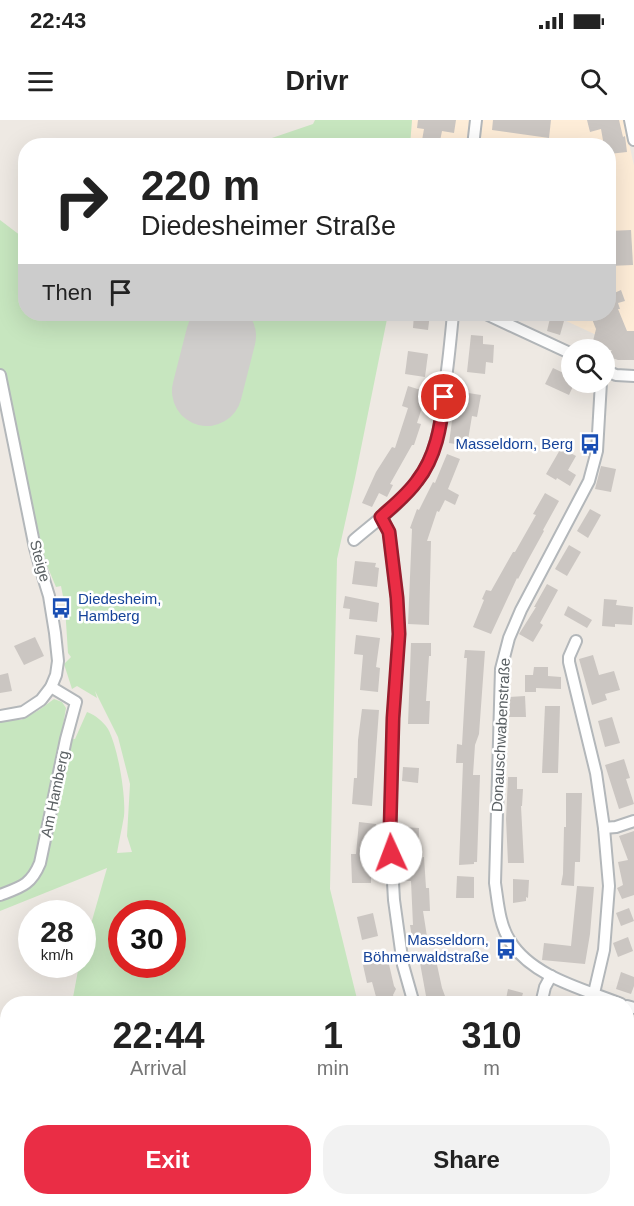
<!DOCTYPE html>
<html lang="en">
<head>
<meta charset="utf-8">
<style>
  body { margin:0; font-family:Helvetica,sans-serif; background:#f2f2f2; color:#222; height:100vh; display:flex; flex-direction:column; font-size:22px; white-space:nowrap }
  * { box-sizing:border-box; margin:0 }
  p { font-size:20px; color:#767676 }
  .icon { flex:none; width:33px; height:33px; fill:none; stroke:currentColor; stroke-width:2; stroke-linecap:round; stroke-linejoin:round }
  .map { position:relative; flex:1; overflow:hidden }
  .panel { position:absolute; left:0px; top:876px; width:634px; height:210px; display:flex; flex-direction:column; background:#fff; border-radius:24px 24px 0 0; box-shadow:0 6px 24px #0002 }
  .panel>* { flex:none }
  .top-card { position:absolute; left:18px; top:18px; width:598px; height:183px; border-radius:24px; box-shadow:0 6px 24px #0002; background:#fff; color:#222; overflow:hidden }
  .controls { position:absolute; left:561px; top:219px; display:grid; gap:12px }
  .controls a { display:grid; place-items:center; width:54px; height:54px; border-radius:50%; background:#fff; box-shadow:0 6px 24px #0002; font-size:30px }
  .speed { position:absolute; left:18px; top:780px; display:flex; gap:12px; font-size:30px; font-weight:700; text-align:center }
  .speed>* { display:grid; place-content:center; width:78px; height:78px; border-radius:50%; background:#fff; box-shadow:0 6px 24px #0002; line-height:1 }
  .speed small { font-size:15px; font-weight:400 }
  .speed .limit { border:9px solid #d22; background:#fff; color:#111 }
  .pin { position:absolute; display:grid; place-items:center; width:51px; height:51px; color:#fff; margin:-26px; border:3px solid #fff; border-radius:50%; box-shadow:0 2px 6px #0007 }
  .me { position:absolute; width:66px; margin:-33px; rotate:358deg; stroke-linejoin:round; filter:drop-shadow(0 0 4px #0008) }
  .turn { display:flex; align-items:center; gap:21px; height:126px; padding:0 24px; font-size:27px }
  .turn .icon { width:78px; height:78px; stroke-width:2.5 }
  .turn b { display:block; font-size:42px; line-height:51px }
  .then { display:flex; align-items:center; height:57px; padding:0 24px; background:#0003; gap:12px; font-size:22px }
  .eta { display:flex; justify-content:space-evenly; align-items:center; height:102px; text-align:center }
  .eta b { font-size:36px; font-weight:800; line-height:42px }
  .cta { display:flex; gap:12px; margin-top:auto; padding:12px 24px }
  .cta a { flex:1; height:69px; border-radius:24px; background:#ea2d45; color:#fff; font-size:24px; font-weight:800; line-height:69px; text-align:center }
  .cta a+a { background:#f2f2f2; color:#222 }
  .status { display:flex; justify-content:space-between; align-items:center; height:42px; padding:0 30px; background:#fff; direction:ltr }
  .status svg { height:16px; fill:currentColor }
  header { display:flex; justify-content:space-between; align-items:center; height:78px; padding:0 24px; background:#fff; font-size:27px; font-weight:800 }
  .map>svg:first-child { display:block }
  .commercial { fill:#feedd8 }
  .green { fill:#c7e6bf; fill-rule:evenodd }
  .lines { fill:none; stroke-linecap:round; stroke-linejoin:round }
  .runway { stroke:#d0cecc; stroke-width:70 }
  .building { fill:#cbc6c2 }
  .minor-casing { stroke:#b3b7ba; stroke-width:14 }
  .minor { stroke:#fff; stroke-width:10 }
  .route-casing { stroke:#981d2d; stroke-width:15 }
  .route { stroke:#ea2d45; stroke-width:10 }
  .labels { text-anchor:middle; stroke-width:5; stroke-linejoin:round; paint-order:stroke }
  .transit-label { font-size:15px; fill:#164399; stroke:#fff; text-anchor:end }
  .street-label { font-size:15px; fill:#5b6164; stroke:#fff }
</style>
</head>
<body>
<div class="status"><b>22:43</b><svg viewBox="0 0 49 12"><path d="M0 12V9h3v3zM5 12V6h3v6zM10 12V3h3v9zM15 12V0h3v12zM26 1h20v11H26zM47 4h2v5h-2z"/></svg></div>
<header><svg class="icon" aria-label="menu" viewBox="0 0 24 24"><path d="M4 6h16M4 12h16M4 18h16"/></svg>Drivr<svg class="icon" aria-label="search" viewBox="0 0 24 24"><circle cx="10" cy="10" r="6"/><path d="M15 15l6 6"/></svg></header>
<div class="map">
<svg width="634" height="1086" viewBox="0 0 634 1086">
  <rect width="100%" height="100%" fill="#eee9e3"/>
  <polygon class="commercial" points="412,0 624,0 634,46 634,226 603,218 551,194 609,194 609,26 410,26"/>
  <g class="green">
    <polygon points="315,0 412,0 410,25 262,25 269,19 313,4"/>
    <path d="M0,100L25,119L26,194H157L163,197L206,200L209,194H388L355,358L337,439L330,769L358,883H72L79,845L82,844L83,832L107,748L0,791V599L21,600L39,590L54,579L62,582L66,588L61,617L75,619L87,592C95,595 103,601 108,609C118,627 126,676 124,696C122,708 119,721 117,733L132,732L127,716L130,664L118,617L95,571L97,578L77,566L72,569L64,544L71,537L68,533L65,487L61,466L56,467L46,443L0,255ZM122,794H172V844H122Z"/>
    <polygon points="7,956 8,1078 450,1078 460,1086 0,1086 0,958"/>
  </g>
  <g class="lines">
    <polyline class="runway" points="207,271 221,216"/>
  </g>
  <g class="building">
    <polygon points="418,0 456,0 454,13 442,11 439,26 421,26 424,9 417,8"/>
    <polygon points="493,0 551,0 549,18 492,10"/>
    <polygon points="587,0 619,0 623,17 625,16 627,32 609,34 609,26 604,26 601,9 590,12"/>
    <polygon points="631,110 633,145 609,146 609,111"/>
    <polygon points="621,170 625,181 618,183 620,189 618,189 627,211 634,211 634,240 618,240 606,236 612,230 594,230 590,227 593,221 596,209 590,194 609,194 609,179 613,177 612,174"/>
    <polygon points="414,194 430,194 428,210 413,208"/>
    <polygon points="551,194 566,194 560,215 547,211"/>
    <polygon points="471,215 483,216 483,224 494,225 493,243 486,242 485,254 467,252"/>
    <polygon points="408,231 428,234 425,257 405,254"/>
    <polygon points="553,248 572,257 572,262 575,262 569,275 545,264"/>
    <polygon points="408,266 427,272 417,303 421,304 414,325 412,325 390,364 393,365 387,377 379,373 372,387 362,383 376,352 392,327 395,328 408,288 402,286"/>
    <polygon points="456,271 481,275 477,297 472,296 467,326 449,323"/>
    <polygon points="561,328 576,336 568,350 576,355 570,366 557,358 556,360 546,354"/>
    <polygon points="447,334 460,339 448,369 459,375 455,385 445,380 439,392 437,391 427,421 431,421 429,505 408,504 412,409 410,408 417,389 419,390 433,362 435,363"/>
    <polygon points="601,346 616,349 611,372 595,369"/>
    <polygon points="545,373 559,381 543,410 544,411 528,440 518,459 517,458 491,514 473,507 484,480 482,479 486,470 491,471 513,432 515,432 536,395 533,394"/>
    <polygon points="590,389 601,395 588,418 577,411"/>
    <polygon points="569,425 581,432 567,456 555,449"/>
    <polygon points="355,441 376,443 375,447 379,448 377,467 352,464"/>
    <polygon points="547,464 558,470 540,503 543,505 533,522 519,514 536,487 534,487"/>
    <polygon points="345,476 379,483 377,502 349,499 350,489 343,488"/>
    <polygon points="604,479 617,480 616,485 633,487 632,505 615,504 615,507 602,506"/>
    <polygon points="568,486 592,500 587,508 564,495"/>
    <polygon points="356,515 380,518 376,547 380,548 378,572 360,570 363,535 354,534"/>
    <polygon points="35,517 44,536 24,545 14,526"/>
    <polygon points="411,523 431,523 431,536 429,536 426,581 430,581 429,604 408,604"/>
    <polygon points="465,530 485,531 479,614 475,625 473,655 480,655 477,742 474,742 474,744 459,745 463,643 456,643 457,624 462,625 467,538 464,538"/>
    <polygon points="593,535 599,555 614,551 620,570 605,574 607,580 592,585 579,539"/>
    <polygon points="534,547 548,547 548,556 561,557 561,569 536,568 536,572 525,572 525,555 533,555"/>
    <polygon points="8,553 12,571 0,573 0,555"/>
    <polygon points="525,576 526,597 509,597 509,577"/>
    <polygon points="545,586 560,586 558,653 542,653"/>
    <polygon points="362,589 379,590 372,686 352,684 354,658 357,658 358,620"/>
    <polygon points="612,597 620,623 605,627 598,601"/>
    <polygon points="624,639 630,658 626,659 634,684 619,689 605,645"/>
    <polygon points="403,647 419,648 418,663 402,661"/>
    <polygon points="508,657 517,657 517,669 523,669 522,686 521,686 524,743 508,743 506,699"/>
    <polygon points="566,673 582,673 580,742 575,742 574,766 561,765 563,754 564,707 566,707"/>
    <polygon points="359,702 376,704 374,727 371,727 371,763 352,763 351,734 356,734"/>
    <polygon points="402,707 419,708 418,738 424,737 426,768 429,768 430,791 423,791 428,823 413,825 410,805 413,805 411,761 404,761"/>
    <polygon points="634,711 634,775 622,779 617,768 623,765 618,742 628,740 619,716"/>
    <polygon points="457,756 474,757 474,778 456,778"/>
    <polygon points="513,759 529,760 528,778 526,777 526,781 513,783"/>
    <polygon points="577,766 594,767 590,814 585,844 542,840 544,823 571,826"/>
    <polygon points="629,788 634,801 621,806 616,793"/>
    <polygon points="373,793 378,816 362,820 357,797"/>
    <polygon points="628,817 633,831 618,837 613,823"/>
    <polygon points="388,840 394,866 396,869 393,875 396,884 378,884 372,862 367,863 363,845"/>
    <polygon points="436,840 442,868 448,884 421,884 420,878 426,876 420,843"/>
    <polygon points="621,852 634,857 634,866 631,874 616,869"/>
    <polygon points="508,869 523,873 520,884 505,884"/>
  </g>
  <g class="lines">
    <g class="minor-casing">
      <g id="minor">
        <polyline points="630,0 634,20"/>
        <polyline points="473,26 476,0"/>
        <polyline points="486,194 572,234"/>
        <polyline points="604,250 616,255 634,256"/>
        <polyline points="0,255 35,428 41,450 49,476 55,513 58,541 56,555 51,567 41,580 23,592 0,596"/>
        <path d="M601,262L597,331L589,361L521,490L509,518L501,549L495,763C498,782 499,804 510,821C532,857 584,869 621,884"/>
        <polyline points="381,397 389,412 397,478 399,514 393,599 390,710 394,780 403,845 414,884"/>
        <path d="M354,420C375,402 403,382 418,360C439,330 442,294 446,258C449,237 451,215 453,194"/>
        <polyline points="576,521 569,537 569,542 596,653 604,708 609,766 604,830 594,873"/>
        <polyline points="604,708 616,707 634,701"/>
        <path d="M0,775C21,767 31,765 40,743L66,619L76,582L51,567"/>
        <polyline points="541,884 545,867 551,856"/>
        <polyline points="627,886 634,888"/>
        <polyline points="580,1078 585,1086"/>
      </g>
    </g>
    <use href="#minor" class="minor"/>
  </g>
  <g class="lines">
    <g class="route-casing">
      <path id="route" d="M391,733L390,710L393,598L399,514L397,478L389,412L381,397C393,386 407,375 417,361C436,337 441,306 444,277"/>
    </g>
    <use href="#route" class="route"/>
  </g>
  <defs>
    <g id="bus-bare" transform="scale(1.62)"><path d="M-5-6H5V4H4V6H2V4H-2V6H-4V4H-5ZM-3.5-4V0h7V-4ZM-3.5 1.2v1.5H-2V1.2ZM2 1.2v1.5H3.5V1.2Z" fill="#1a4fb4" stroke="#fff" stroke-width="2.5" paint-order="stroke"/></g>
  </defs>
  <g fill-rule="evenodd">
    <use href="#bus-bare" x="590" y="324"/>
    <use href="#bus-bare" x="61" y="488"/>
    <use href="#bus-bare" x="506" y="829"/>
  </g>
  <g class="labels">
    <g class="transit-label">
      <text x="573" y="329">Masseldorn, Berg</text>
      <text x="78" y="484" text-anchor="start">Diedesheim,<tspan x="78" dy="17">Hamberg</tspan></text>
      <text x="489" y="825">Masseldorn,<tspan x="489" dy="17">Böhmerwaldstraße</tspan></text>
    </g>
    <g class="street-label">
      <text transform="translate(40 441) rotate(75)" y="5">Steige</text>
      <text transform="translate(501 615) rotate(-87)" y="5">Donauschwabenstraße</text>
      <text transform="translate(55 674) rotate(-78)" y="5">Am Hamberg</text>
    </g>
  </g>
</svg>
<div class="controls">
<a><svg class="icon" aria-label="search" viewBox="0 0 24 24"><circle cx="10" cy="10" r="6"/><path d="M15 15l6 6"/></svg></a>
</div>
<div class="speed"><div>28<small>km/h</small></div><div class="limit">30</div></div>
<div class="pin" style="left:444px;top:277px;background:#d93025"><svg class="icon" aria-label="arrive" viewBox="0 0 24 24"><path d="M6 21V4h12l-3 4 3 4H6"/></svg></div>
<svg class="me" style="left:391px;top:733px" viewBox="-20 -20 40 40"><circle r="19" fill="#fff"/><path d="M0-13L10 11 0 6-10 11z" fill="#ea2d45"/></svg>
<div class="top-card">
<div class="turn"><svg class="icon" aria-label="right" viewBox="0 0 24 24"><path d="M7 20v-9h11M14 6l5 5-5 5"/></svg><div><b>220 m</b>Diedesheimer Straße</div></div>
<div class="then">Then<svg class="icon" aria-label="arrive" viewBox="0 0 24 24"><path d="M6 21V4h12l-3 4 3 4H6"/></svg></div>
</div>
<section class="panel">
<div class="eta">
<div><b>22:44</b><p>Arrival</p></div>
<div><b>1</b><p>min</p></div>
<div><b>310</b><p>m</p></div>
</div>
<div class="cta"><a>Exit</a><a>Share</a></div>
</section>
</div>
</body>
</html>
